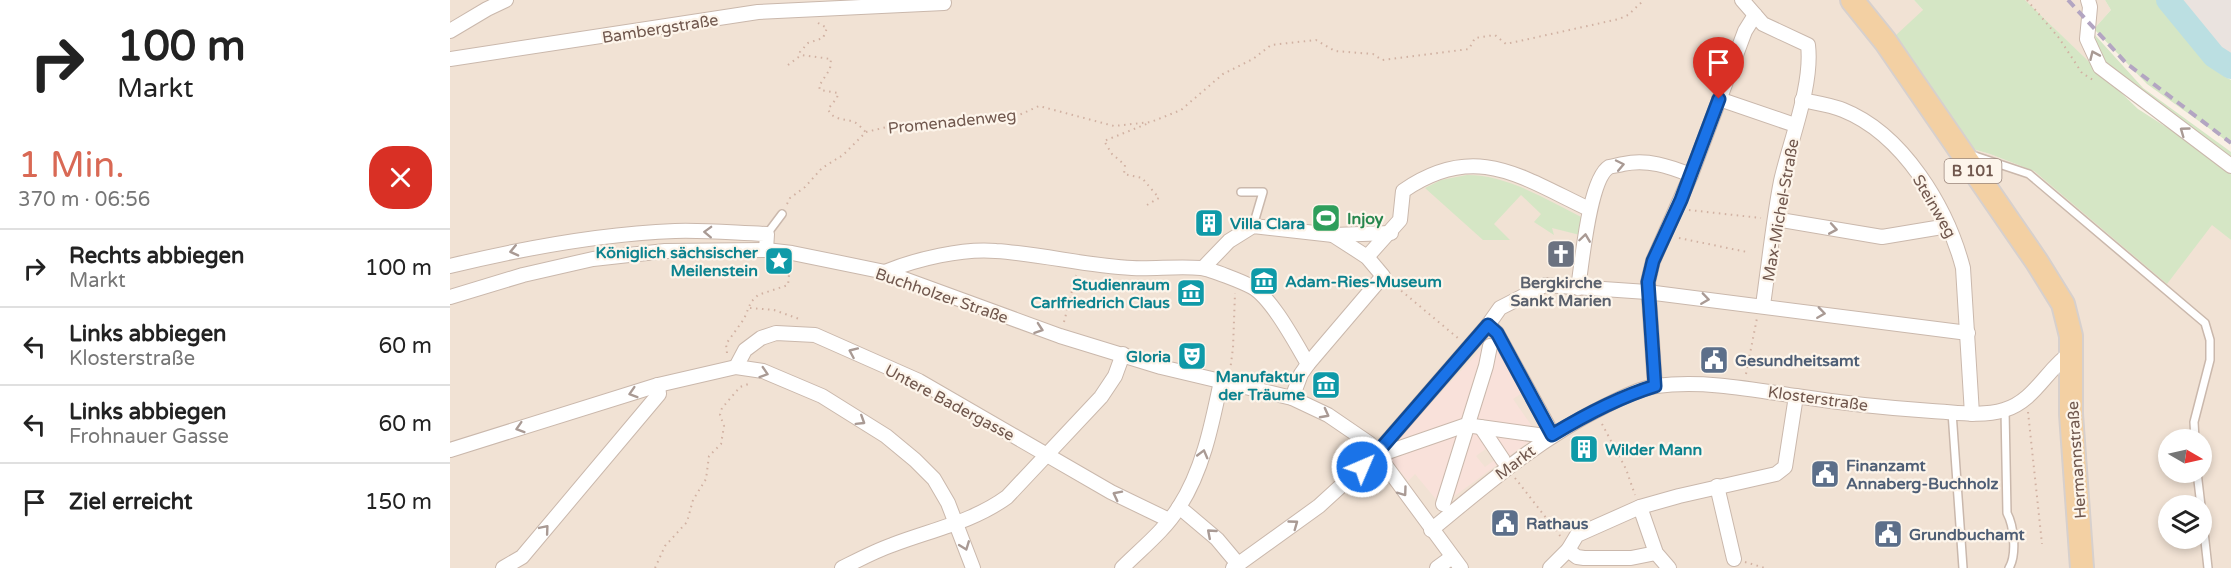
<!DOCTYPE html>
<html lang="de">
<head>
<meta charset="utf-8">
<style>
  body { margin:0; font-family:"Varela Round",sans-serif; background:#f2f2f2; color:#222; height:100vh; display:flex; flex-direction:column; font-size:22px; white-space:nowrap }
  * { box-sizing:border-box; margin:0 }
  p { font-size:20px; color:#767676 }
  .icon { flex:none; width:33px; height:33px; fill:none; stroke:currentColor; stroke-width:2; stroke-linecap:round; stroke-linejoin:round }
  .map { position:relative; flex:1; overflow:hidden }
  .side { display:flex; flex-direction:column; background:#fff; width:450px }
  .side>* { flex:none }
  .banner { background:#fff; color:#222; overflow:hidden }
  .needle { width:39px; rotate:99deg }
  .tools { position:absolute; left:1708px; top:429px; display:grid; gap:12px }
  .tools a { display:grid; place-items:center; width:54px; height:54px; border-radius:50%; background:#fff; box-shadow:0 3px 9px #0003; font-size:30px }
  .pin { position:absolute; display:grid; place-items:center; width:51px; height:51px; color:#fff; margin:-62px -26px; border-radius:50% 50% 50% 0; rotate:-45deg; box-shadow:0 0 6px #0007 }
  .pin .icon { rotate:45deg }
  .me { position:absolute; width:66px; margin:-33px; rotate:45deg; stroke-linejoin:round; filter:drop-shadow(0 0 4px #0008) }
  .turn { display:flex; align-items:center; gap:21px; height:126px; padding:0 18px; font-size:27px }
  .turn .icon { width:78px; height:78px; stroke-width:2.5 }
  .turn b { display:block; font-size:42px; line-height:51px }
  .round { display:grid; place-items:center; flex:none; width:63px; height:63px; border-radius:24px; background:#f2f2f2 }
  .head { display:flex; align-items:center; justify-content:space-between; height:102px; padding:0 18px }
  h1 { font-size:36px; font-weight:600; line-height:45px; color:#d96955 }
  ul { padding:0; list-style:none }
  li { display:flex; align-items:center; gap:18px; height:78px; padding:0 18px; border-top:2px solid #e0e0e0 }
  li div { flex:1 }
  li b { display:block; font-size:22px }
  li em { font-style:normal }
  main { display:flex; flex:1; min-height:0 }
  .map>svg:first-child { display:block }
  .residential { fill:#f1e2d4; fill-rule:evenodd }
  .commercial { fill:#f9e1da; fill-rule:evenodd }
  .industrial { fill:#eae3df }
  .green { fill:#d5e6c5 }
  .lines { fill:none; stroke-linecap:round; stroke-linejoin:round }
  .river { stroke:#bbdfe2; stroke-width:24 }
  .lane-casing { stroke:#cab8ac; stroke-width:10 }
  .street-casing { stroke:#cab8ac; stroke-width:16 }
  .primary-casing { stroke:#d7d0cd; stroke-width:26 }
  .path { stroke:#d1b1a2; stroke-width:2; stroke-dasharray:1.5 4.5; stroke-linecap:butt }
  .lane { stroke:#fff; stroke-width:7 }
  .street { stroke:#fff; stroke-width:14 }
  .primary { stroke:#f3d0a3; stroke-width:22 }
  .rail { stroke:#b3a5c2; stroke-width:4; stroke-dasharray:9 6; stroke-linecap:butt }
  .oneway { stroke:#a99a94 }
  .route-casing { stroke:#114b97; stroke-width:15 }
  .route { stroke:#1a73e8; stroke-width:10 }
  .labels { text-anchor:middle; stroke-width:4.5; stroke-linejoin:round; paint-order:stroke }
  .shield { fill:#fdf5eb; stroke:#9a867c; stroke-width:1.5 }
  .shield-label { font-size:15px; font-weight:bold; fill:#70574d }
  .street-label { font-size:16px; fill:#70574d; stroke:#fdf5eb }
  .leisure-label { font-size:16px; font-weight:bold; fill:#27864d; stroke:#fdf5eb; text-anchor:start }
  .culture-label { font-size:16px; font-weight:bold; fill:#0d838f; stroke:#fdf5eb; text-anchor:end }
  .worship-label { font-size:16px; font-weight:bold; fill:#5b616d; stroke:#fdf5eb }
  .service-label { font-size:16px; font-weight:bold; fill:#4e5e75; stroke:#fdf5eb; text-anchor:start }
</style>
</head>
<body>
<main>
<section class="side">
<div class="banner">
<div class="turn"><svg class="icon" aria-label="right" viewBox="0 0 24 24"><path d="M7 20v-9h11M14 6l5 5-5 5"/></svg><div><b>100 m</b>Markt</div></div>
</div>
<div class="head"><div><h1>1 Min.</h1><p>370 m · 06:56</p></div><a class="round" style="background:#d93025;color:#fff"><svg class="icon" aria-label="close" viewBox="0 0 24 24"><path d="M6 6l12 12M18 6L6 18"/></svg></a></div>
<ul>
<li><svg class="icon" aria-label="right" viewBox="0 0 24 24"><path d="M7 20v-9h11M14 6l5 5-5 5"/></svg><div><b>Rechts abbiegen</b><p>Markt</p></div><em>100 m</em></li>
<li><svg class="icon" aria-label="left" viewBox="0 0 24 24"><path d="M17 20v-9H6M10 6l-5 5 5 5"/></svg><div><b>Links abbiegen</b><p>Klosterstraße</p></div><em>60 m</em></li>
<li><svg class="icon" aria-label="left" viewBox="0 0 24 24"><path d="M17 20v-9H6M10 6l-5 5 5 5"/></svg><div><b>Links abbiegen</b><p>Frohnauer Gasse</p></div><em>60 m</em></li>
<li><svg class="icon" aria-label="arrive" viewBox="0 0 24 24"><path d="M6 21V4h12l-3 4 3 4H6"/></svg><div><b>Ziel erreicht</b></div><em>150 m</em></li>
</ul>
</section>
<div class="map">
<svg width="1781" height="568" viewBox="0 0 1781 568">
  <rect width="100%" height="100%" fill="#faf0e5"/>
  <g class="residential">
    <path d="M0,0H1464L1473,10L1516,147L1540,154L1584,171L1717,283L1762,224L1781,240V568H0ZM1719,440H1752V472H1719ZM1719,506H1752V538H1719Z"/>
    <polygon points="1575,0 1655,0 1661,10 1644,29 1647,70"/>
  </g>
  <path class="commercial" d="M1040,346L1047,349L1072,393L1063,399L1088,435L995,503H989L965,474L958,481L935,453L1033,347ZM1037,448L1046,459L1035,467L1026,456Z"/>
  <polygon class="industrial" points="1726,0 1781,0 1781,57 1769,52"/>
  <g class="green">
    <polygon points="1464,0 1575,0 1688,109 1749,148 1781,173 1781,240 1762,225 1717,284 1584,171 1540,154 1516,147 1445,36 1473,10"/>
    <path d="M1655,0H1715C1736,25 1750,66 1781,80V144L1697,84L1644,29L1661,10Z"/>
    <polygon points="1645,35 1693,88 1781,152 1781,158 1647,58"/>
    <path d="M1017,175C1058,175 1097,200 1133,218L1130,235L1102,228L1104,235L1084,222L1091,214L1071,195L1044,224L1060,240H1033L975,188L991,180Z"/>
  </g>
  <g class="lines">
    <polyline class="river" points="1718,0 1764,56 1781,67"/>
    <g class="lane-casing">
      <g id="lane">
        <polyline points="1521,157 1525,156 1579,174 1755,323 1760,340 1760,360 1744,422 1745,440"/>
        <polyline points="791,192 813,192 803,226"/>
        <polyline points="317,234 332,214"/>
        <path d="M1555,410L1557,513C1564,526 1567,555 1559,568"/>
        <polyline points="1502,412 1513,568"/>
        <polyline points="1747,472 1751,506"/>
        <polyline points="1752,514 1758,568"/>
      </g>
    </g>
    <g class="street-casing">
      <g id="street">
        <path d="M1292,0L1313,24L1358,45C1363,85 1340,141 1331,181C1323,222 1319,264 1313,305"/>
        <polyline points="1638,0 1640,7 1637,39 1650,67 1781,166"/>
        <polyline points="0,31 37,9 56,0"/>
        <polyline points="0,59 308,12 494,3"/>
        <polyline points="1269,99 1345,125"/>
        <path d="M1352,100C1366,103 1381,105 1393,110C1453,134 1497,207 1513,268L1522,414"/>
        <polyline points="1325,219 1432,237 1498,226"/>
        <path d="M917,257L950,220L953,191C1025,141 1071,177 1139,209"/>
        <path d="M0,266C74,248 149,234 225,231C256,230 286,233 317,234L316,250"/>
        <polyline points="753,268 779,241 803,226 883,235 941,233"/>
        <path d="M435,272C466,259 513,248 546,251C592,254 637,266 682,268C705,269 728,266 751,268C760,269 793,282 802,287C822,298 846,344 858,364L851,374L842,398"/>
        <path d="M1128,288C1132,264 1139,179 1159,167C1163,166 1169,165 1173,164C1198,159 1218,166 1241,175"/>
        <polyline points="0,297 73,275 143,259 215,251 316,250 342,253 435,272 610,336 711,367 842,398 878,415 919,443 1011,568"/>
        <polyline points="1038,325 1047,333 1103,435"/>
        <polyline points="858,364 933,276 917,257 883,235"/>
        <polyline points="286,367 295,350 311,338 326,333 365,335 469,381 661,492 719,520"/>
        <polyline points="1205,386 1198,282 1203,261 1241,175 1295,31 1305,15"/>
        <polyline points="1031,427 1053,460"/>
        <polyline points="0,450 208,385 286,367 313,371 372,396 436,436 465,460 484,479 498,503 523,568"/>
        <polyline points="935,453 1016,425 1088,435"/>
        <polyline points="1267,486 1284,559"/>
        <polyline points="993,504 1036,366 1040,346"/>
        <polyline points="729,507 767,539 788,564"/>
        <polyline points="1190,507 1206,553 1219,568"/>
        <path d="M981,530C1037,484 1090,438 1155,406C1171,398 1188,389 1206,386C1253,380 1300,389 1346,396C1391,403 1436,408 1482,411C1505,412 1531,417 1554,410C1585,401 1597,368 1622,352"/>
        <polyline points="1118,550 1127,557 1134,558 1181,558 1206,553"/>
        <polyline points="53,568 72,557 209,394 208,385"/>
        <path d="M392,568C408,560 425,551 442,545C481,530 523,522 557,497L651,397L665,376L673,354"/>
        <path d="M672,568C691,549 715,530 729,507C753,470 762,424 771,381"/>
        <polyline points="783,568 869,506 926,454 1038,325 1050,308 1095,285 1197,292 1518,333"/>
        <polyline points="987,568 1002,557"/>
        <polyline points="1100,568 1118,550 1127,535 1190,507 1229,496 1326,474 1335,467 1346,396"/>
      </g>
    </g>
    <g class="primary-casing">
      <polyline id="primary" points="1402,0 1435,41 1587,262 1613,304 1621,336 1621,414 1632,568"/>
    </g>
    <g class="path">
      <polyline points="1577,0 1609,38 1632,73 1643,80"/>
      <path d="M368,23L377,28L373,38L358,43L350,52L351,55L381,59L380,69L369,86L370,90L388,93L387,98L378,109C383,121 394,118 404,122C409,124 412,129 416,132"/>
      <polyline points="338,65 350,56"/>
      <polyline points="337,204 340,198 355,187 372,168 393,155 416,132 437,127 470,126 567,116 589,106 664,126 701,122 731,110 773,74 803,59 821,45 866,40 885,51 923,54 932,60 1019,49 1025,38 1045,35 1056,44 1169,19 1178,15 1194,0"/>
      <polyline points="697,205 709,198 692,178 674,174 675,165 662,154 654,141 699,123"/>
      <polyline points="1239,210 1311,218"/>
      <polyline points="1229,238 1297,252"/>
      <polyline points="942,283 1009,339"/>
      <polyline points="300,308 324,310 352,320"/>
      <polyline points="614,322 626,275"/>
      <polyline points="277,353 276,344 294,319 301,302 308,295 338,285 340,265"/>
      <polyline points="780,371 783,348 785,293"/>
      <polyline points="1296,374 1307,318"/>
      <polyline points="1578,412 1592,544"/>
      <polyline points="1152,424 1176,469 1185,495"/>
      <polyline points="1065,478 1111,537"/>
      <polyline points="1295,562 1315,568"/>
      <polyline points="205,568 215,546 237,522 243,500 256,479 259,456 271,444 274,426 270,415 272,408 290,387 301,383"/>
    </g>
    <use href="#lane" class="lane"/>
    <use href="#street" class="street"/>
    <use href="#primary" class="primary"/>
    <polyline class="rail" points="1618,0 1676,63 1781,143"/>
  </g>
  <defs><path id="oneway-chevron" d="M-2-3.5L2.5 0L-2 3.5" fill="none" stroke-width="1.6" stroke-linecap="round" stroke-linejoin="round" transform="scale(1.5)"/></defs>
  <g class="oneway">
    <use href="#oneway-chevron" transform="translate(1644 55) rotate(-114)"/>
    <use href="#oneway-chevron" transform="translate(1734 131) rotate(-144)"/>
    <use href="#oneway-chevron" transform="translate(1170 165) rotate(-12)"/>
    <use href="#oneway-chevron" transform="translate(1383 229) rotate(10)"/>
    <use href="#oneway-chevron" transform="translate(258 232) rotate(-178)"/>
    <use href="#oneway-chevron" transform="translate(1135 238) rotate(-82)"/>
    <use href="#oneway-chevron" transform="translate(64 251) rotate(167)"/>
    <use href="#oneway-chevron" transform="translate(1255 299) rotate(8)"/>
    <use href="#oneway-chevron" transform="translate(1371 313) rotate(8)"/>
    <use href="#oneway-chevron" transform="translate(589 329) rotate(19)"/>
    <use href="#oneway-chevron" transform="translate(403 352) rotate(-156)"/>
    <use href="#oneway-chevron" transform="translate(314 373) rotate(18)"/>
    <use href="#oneway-chevron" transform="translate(183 393) rotate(163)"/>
    <use href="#oneway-chevron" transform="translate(875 414) rotate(28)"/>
    <use href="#oneway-chevron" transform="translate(411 421) rotate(32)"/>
    <use href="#oneway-chevron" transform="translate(70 428) rotate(163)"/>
    <use href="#oneway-chevron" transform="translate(753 454) rotate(-75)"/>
    <use href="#oneway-chevron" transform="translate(953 492) rotate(54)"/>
    <use href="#oneway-chevron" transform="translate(667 495) rotate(-153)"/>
    <use href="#oneway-chevron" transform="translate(844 524) rotate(-36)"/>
    <use href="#oneway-chevron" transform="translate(95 529) rotate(-50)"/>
    <use href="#oneway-chevron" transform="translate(761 533) rotate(-139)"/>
    <use href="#oneway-chevron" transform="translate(515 546) rotate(69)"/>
  </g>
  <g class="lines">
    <g class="route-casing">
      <path id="route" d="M912,467L926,454L1038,325L1047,333L1102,435C1135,415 1169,397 1205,386L1198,282L1203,261L1231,200L1269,99"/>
    </g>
    <use href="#route" class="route"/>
  </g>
  <defs>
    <g id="stadium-square" transform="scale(1.5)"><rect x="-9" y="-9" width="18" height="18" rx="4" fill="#2e9e5b" stroke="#fdf5eb"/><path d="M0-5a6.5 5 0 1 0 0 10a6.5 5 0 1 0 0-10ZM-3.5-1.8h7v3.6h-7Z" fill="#fff"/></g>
    <g id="building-square" transform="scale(1.5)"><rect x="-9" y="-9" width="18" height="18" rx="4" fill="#0f9aa8" stroke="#fdf5eb"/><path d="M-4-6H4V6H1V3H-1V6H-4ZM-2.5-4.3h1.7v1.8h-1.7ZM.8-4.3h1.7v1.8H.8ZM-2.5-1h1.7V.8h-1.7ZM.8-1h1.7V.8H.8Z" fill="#fff"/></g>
    <g id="church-square" transform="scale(1.5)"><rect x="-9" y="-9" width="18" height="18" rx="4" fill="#6b7280" stroke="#fdf5eb"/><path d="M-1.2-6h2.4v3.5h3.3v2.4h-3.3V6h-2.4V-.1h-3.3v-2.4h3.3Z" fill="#fff"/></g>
    <g id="sight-square" transform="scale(1.5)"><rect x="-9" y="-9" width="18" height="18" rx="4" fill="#0f9aa8" stroke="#fdf5eb"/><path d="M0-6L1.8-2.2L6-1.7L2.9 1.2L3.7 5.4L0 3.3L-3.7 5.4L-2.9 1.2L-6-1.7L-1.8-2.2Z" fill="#fff"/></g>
    <g id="museum-square" transform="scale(1.5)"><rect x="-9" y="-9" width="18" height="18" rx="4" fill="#0f9aa8" stroke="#fdf5eb"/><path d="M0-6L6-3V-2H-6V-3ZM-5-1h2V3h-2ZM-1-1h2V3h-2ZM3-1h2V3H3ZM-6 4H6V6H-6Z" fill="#fff"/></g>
    <g id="theatre-square" transform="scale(1.5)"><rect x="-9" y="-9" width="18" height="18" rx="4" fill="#0f9aa8" stroke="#fdf5eb"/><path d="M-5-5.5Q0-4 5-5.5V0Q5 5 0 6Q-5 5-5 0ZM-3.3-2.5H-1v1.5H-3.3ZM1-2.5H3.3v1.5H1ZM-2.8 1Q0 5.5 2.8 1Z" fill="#fff"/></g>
    <g id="civic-square" transform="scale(1.5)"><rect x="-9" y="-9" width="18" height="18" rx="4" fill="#5c6f8a" stroke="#fdf5eb"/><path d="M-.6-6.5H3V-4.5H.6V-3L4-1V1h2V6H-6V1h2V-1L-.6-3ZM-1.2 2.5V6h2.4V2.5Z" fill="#fff"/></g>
  </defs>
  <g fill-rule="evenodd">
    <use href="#stadium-square" x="876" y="218"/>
    <use href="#building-square" x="759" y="223"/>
    <use href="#church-square" x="1111" y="254"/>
    <use href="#sight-square" x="329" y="261"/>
    <use href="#museum-square" x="814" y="281"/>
    <use href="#museum-square" x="741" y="293"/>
    <use href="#theatre-square" x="742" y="356"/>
    <use href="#civic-square" x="1264" y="360"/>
    <use href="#museum-square" x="876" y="385"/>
    <use href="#building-square" x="1134" y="449"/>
    <use href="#civic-square" x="1375" y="474"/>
    <use href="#civic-square" x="1055" y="523"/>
    <use href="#civic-square" x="1438" y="534"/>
  </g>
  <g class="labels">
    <rect class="shield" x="1494.5" y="159" width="57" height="24" rx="4.5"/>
    <g class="shield-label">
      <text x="1523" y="176">B 101</text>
    </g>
    <g class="street-label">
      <text transform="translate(210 28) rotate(-9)" y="6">Bambergstraße</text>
      <text transform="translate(502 121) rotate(-6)" y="6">Promenadenweg</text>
      <text transform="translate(1485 206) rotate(60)" y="6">Steinweg</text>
      <text transform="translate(1330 210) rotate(-80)" y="6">Max-Michel-Straße</text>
      <text transform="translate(492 295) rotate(19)" y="6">Buchholzer Straße</text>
      <text transform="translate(1368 398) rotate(8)" y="6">Klosterstraße</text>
      <text transform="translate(500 402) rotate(28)" y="6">Untere Badergasse</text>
      <text transform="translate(1626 460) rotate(-94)" y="6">Hermannstraße</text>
      <text transform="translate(1065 462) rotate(-37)" y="6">Markt</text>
    </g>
    <g class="leisure-label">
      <text x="897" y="224">Injoy</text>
    </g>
    <g class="culture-label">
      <text x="780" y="229" text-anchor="start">Villa Clara</text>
      <text x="308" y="258">Königlich sächsischer<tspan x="308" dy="18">Meilenstein</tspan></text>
      <text x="835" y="287" text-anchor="start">Adam-Ries-Museum</text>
      <text x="720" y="290">Studienraum<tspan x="720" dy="18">Carlfriedrich Claus</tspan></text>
      <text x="721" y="362">Gloria</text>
      <text x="855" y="382">Manufaktur<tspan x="855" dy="18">der Träume</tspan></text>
      <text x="1155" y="455" text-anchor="start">Wilder Mann</text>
    </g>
    <g class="worship-label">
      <text x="1111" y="288">Bergkirche<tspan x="1111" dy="18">Sankt Marien</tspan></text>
    </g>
    <g class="service-label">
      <text x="1285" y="366">Gesundheitsamt</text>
      <text x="1396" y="471">Finanzamt<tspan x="1396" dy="18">Annaberg-Buchholz</tspan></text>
      <text x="1076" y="529">Rathaus</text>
      <text x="1459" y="540">Grundbuchamt</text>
    </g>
  </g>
</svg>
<div class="tools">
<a><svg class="needle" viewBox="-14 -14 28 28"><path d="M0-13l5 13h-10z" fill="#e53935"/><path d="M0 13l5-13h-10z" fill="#767676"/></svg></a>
<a><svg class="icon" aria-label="layers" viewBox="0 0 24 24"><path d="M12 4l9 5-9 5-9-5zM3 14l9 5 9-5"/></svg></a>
</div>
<div class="pin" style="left:1269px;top:99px;background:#d93025"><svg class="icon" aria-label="arrive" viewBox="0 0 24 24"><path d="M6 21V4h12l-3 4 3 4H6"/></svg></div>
<svg class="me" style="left:912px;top:467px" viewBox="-20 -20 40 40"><circle r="17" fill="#1a73e8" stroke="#fff" stroke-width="3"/><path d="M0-11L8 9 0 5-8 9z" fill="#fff"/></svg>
</div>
</main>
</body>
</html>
